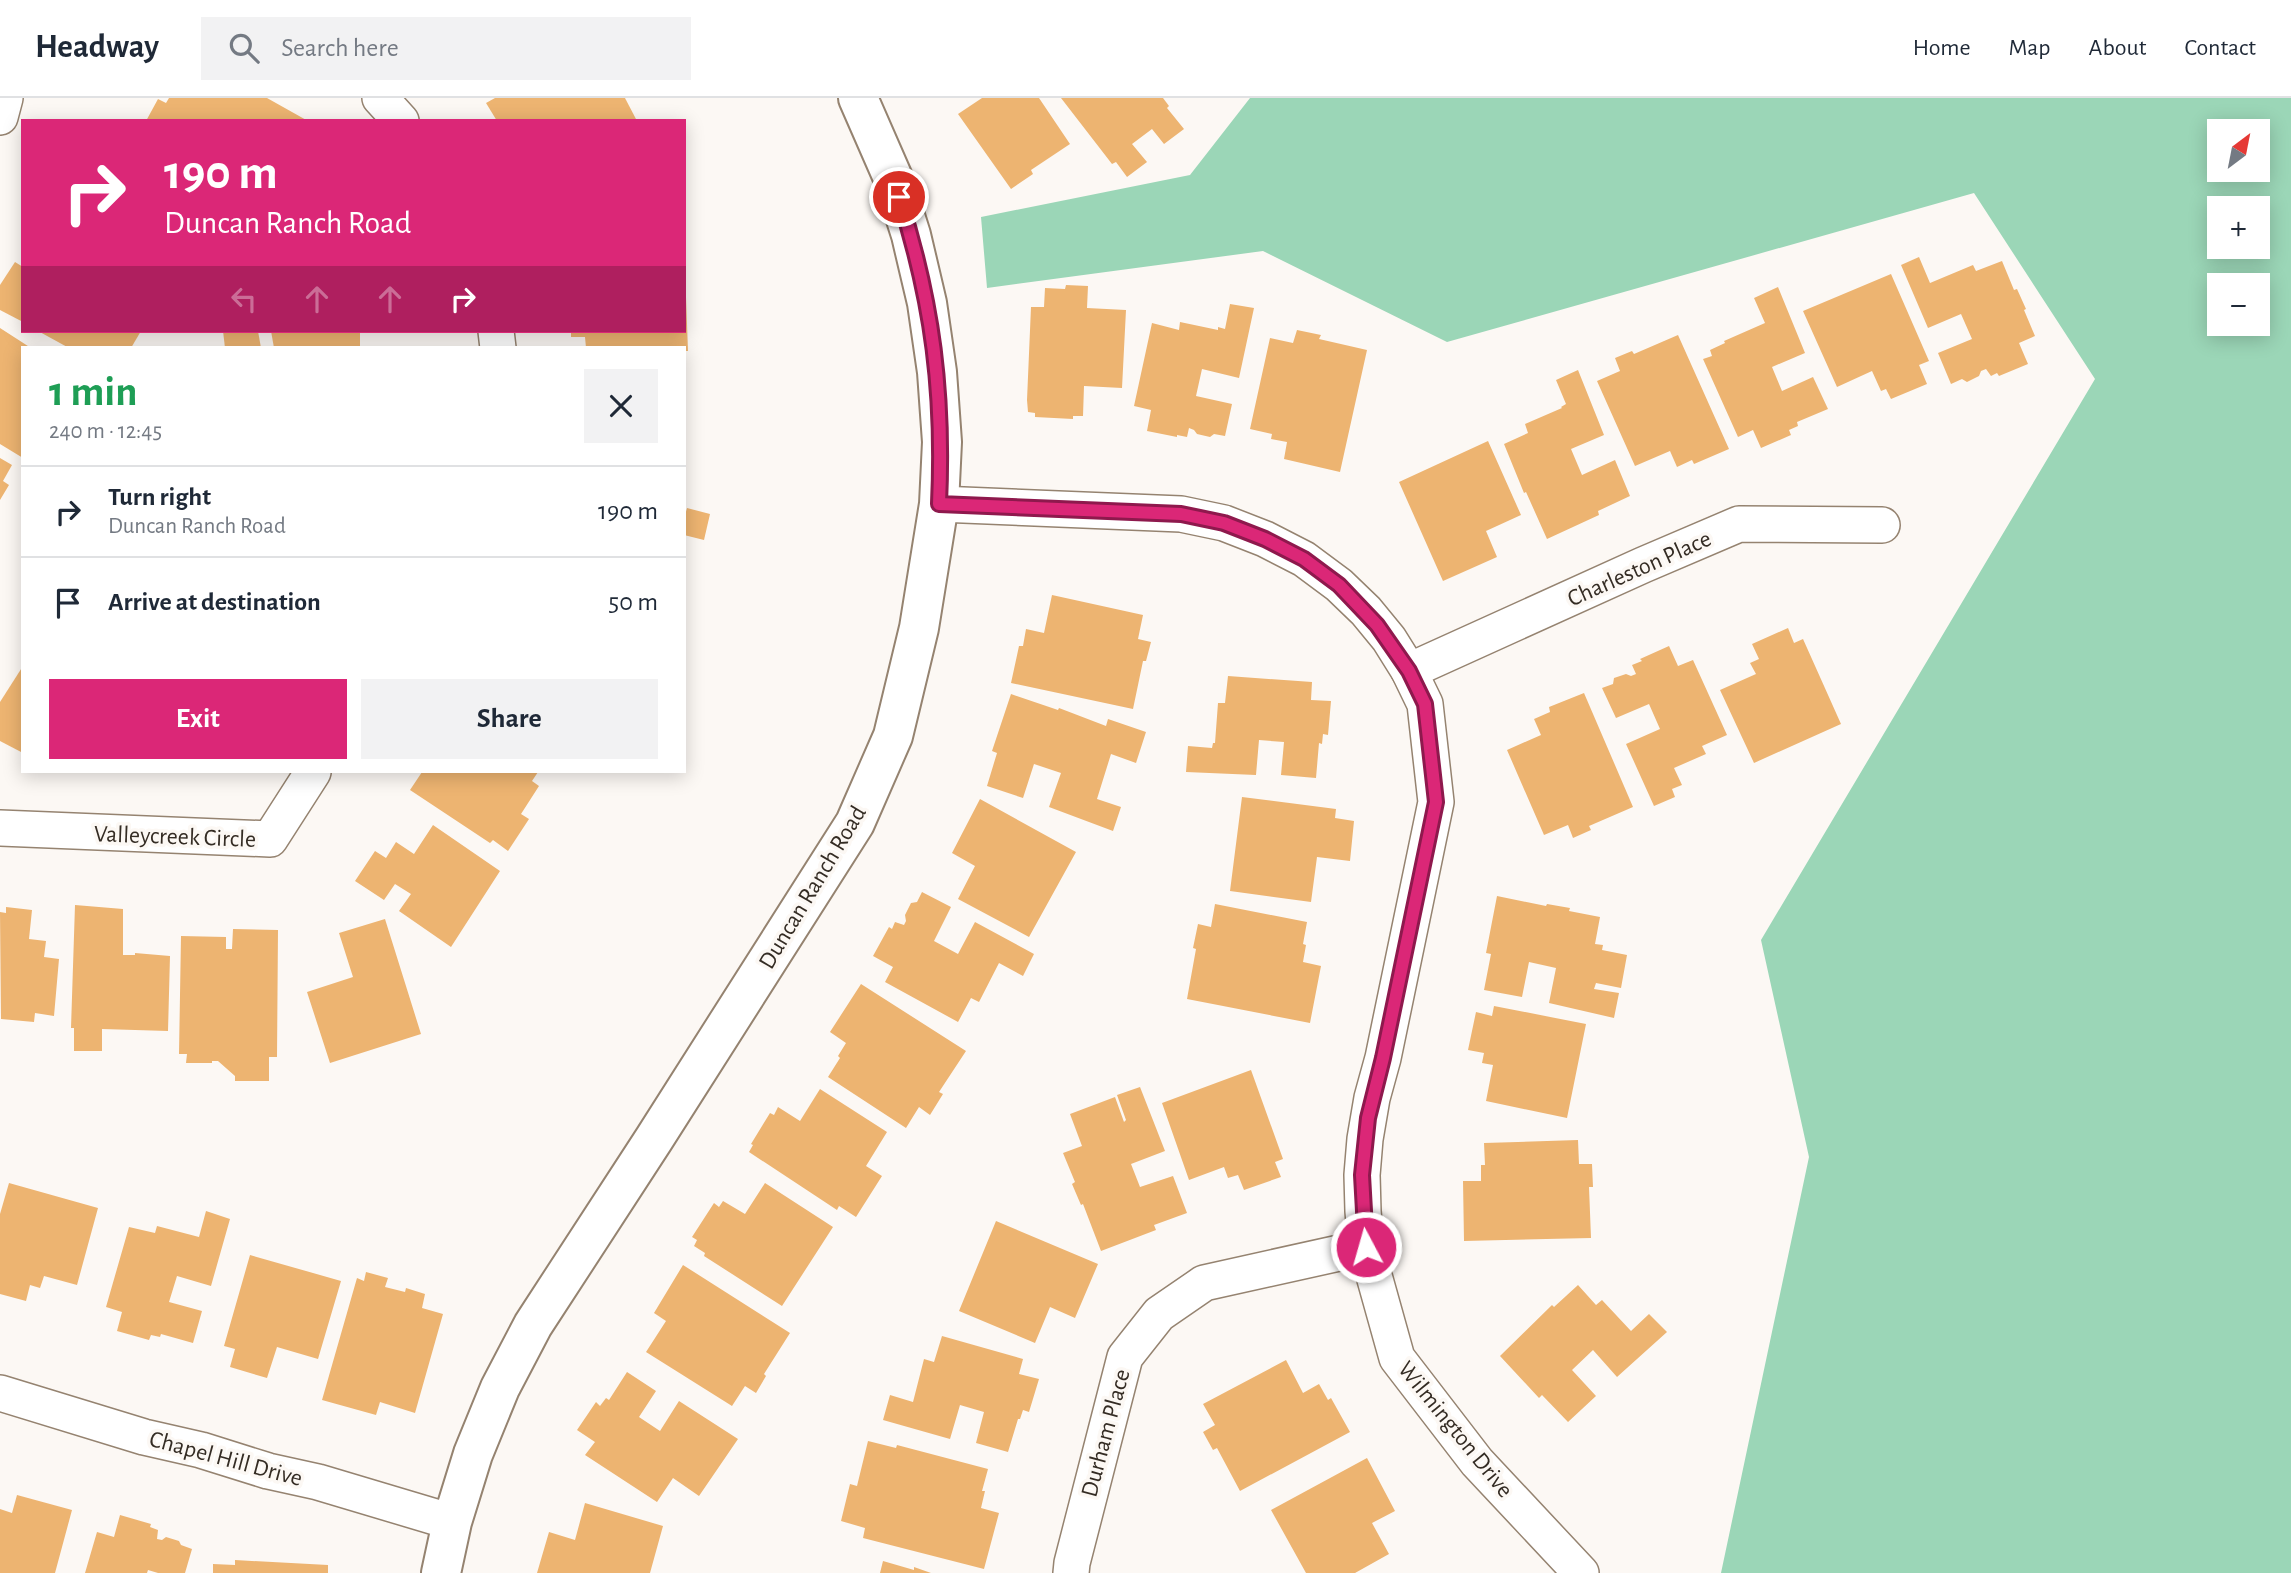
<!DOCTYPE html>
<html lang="en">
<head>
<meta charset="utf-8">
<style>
  body { margin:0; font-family:"Alegreya Sans",sans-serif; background:#f2f2f3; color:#1f2937; height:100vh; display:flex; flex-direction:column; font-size:26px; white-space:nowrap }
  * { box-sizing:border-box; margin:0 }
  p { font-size:23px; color:#747a83 }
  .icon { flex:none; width:38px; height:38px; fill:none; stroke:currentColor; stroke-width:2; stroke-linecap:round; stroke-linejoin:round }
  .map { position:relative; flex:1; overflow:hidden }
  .details { position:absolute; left:21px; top:248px; width:665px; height:427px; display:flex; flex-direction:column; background:#fff; border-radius:0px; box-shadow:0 4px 18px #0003 }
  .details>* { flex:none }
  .hud { position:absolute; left:21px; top:21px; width:665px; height:214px; border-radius:0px; box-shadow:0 4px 18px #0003; background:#db2777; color:#fff; overflow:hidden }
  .needle { width:46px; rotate:32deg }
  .fabs { position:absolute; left:2207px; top:21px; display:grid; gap:14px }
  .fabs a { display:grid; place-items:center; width:63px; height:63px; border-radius:0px; background:#fff; box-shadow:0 4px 18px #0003; font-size:35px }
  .pin { position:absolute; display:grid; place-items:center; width:60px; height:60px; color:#fff; margin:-30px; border:4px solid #fff; border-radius:50%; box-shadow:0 2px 7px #0007 }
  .me { position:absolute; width:77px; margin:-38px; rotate:354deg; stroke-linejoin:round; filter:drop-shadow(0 0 5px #0008) }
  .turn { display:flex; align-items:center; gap:24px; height:147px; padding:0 28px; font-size:32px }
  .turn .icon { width:91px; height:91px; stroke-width:2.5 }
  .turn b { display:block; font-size:49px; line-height:60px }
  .lanes { display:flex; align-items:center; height:66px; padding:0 28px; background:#0003; justify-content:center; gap:35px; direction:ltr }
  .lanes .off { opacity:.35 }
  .round { display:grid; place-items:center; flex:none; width:74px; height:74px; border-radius:0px; background:#f2f2f3 }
  .summary { display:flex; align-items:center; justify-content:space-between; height:119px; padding:0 28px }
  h1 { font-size:42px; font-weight:700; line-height:52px; color:#1e9e55 }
  .button { display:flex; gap:14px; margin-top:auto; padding:14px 28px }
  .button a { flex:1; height:80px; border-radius:0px; background:#db2777; color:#fff; font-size:28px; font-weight:700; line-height:80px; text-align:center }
  .button a+a { background:#f2f2f3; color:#1f2937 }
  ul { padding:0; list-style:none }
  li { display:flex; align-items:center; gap:21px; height:91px; padding:0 28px; border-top:2px solid #e0e1e3 }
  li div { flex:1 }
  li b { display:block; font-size:26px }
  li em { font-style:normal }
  header { display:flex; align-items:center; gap:42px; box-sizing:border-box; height:98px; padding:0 35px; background:#fff; border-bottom:2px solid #e0e1e3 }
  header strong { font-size:33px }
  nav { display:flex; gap:38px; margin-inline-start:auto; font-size:24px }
  .search { width:490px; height:63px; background:#f2f2f3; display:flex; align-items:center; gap:18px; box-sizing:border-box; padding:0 24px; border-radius:0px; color:#747a83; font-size:26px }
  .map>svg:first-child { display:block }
  .green { fill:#9bd6b7; fill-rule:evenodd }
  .building { fill:#edb471 }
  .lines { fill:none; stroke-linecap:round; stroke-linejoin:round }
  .street-casing { stroke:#958370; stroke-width:38 }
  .secondary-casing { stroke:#958370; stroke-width:42 }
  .street { stroke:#fff; stroke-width:35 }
  .secondary { stroke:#fff; stroke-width:38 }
  .route-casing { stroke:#8e194d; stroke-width:18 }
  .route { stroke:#db2777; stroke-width:12 }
  .labels { text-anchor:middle; stroke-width:7; stroke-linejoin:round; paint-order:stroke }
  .street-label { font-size:24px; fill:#342c24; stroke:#fcf8f4 }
</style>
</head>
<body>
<header>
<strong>Headway</strong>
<div class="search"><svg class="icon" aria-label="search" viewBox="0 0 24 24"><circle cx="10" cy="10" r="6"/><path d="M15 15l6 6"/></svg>Search here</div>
<nav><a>Home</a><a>Map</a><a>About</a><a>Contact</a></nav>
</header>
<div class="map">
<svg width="2291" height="1475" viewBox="0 0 2291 1475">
  <rect width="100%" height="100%" fill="#fcf8f4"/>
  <path class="green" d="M1250,0H2291V1475H1721L1809,1059L1761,842L2095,281L1974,95L1447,244L1263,153L987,190L981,119L1190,77ZM2219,33H2258V72H2219ZM2219,110H2258V149H2219ZM2219,187H2258V226H2219Z"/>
  <g class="building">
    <polygon points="169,0 267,0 308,23 146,23 158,1 166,5"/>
    <polygon points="495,0 625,0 637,23 497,23 486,5"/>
    <polygon points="982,0 1039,0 1070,46 1031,72 1033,76 1011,91 958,16"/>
    <polygon points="1061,0 1163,0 1169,8 1167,10 1184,31 1164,46 1152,31 1132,46 1147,64 1127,79 1116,64 1112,66"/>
    <polygon points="1919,159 1930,185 1973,167 1976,173 2002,163 2014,192 2017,191 2026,211 2024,212 2035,238 2019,245 2028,266 1999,278 1997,275 1991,278 1986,271 1981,273 1979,278 1967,284 1962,281 1951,286 1938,255 1972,241 1961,216 1928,230 1901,167"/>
    <polygon points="15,164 23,169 23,224 0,212 0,187"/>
    <polygon points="1891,176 1929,263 1919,267 1927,286 1891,301 1886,291 1881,293 1872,273 1837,289 1803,213"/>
    <polygon points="1066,187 1088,188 1087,210 1126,212 1122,290 1084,288 1083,318 1073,318 1073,321 1035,319 1035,315 1028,314 1027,302 1031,209 1044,209 1045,190 1065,191"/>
    <polygon points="1778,189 1805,255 1772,269 1782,293 1813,279 1828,311 1797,324 1798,328 1789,332 1791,337 1761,350 1753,332 1738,339 1703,261 1712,258 1710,252 1725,245 1724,243 1765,225 1754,200"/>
    <polygon points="684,199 686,199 688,253 684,253 684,250 586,250 585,239 571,239 571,233 684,233"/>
    <polygon points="1230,206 1254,210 1239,280 1202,271 1196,298 1232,306 1225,338 1214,336 1210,339 1197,336 1194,332 1189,330 1187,339 1177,337 1177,339 1147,333 1151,312 1134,308 1152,225 1179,232 1180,224 1218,232 1218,229 1225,231"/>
    <polygon points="0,230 31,250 23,250 23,360 0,346"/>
    <polygon points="1297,232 1321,237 1319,241 1367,252 1340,374 1284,361 1287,344 1271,341 1272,336 1250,331 1270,240 1293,245"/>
    <polygon points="38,233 141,233 131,250 69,250"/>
    <polygon points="223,233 258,233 261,250 225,250"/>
    <polygon points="271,233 360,233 360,250 274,250"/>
    <polygon points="1678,237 1729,351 1694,366 1692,362 1677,369 1670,353 1635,368 1597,283 1620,273 1615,260 1632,253 1634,256"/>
    <polygon points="1578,272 1604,337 1571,351 1582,377 1615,362 1630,398 1598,413 1599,417 1547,441 1526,394 1524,395 1504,346 1528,335 1525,326 1562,310 1561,309 1566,306 1556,282"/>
    <polygon points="1488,343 1521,417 1486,433 1497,459 1443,483 1399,384"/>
    <polygon points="0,360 12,367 3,383 9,387 0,402"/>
    <polygon points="687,410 710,416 704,442 684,437 684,421"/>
    <polygon points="1052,497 1143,517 1138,541 1151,544 1146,563 1143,563 1133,611 1011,585 1019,548 1023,548 1026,531 1044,535"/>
    <polygon points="1788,530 1794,545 1803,541 1841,626 1754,665 1720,592 1756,576 1750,565 1759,561 1752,546"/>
    <polygon points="1669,548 1678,568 1693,562 1727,637 1702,648 1706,656 1674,670 1682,687 1672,691 1675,699 1654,708 1626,646 1660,631 1649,606 1616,620 1602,590 1613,586 1614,580 1626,576 1631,578 1636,576 1632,567 1642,563 1640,561"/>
    <polygon points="23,568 23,655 0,643 0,604"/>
    <polygon points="1228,578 1312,584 1311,602 1331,603 1328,637 1323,636 1322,646 1319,645 1316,680 1281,677 1284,644 1259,642 1256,677 1186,674 1188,648 1212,650 1213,645 1215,645 1218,605 1225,605"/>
    <polygon points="1584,595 1633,709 1589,728 1591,732 1573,740 1568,727 1544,737 1507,652 1541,637 1534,621 1550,614 1549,609"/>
    <polygon points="1011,596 1058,612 1059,610 1106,628 1108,621 1146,634 1136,665 1111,656 1097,701 1121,709 1113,733 1049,709 1061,675 1034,666 1023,700 987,688 997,655 992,653"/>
    <polygon points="422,674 538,674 532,683 539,688 521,716 529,721 508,753 493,742 490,745 410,692"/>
    <polygon points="1242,699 1336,711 1335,720 1354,723 1350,763 1317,759 1311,804 1230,793"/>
    <polygon points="980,701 1076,754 1029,839 958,801 975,768 952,755"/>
    <polygon points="433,727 500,773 451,849 399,813 411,796 395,786 384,802 355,783 375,753 386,760 396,744 414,756"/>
    <polygon points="922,794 951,809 934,843 958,856 975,824 1034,856 1023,878 999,865 979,904 971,900 958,924 885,884 893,869 873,858 889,829 892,831 895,824 904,827 906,823 905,817 911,805 917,804"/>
    <polygon points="1497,798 1546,808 1547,806 1570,810 1569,813 1600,819 1595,846 1603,847 1602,852 1627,857 1621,890 1596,885 1594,891 1619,895 1614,920 1549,905 1556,870 1529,864 1522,899 1484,892 1491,856 1486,855"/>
    <polygon points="1215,806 1307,824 1303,846 1306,847 1303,864 1321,868 1310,925 1187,901 1196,851 1193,850 1198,826 1211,829"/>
    <polygon points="75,807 123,811 123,857 135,857 135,855 170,858 168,933 102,931 102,953 74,953 74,930 71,930"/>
    <polygon points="6,809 32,812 29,841 46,843 44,859 59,861 54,918 35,915 34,924 1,921 0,814 6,815"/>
    <polygon points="385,821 421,936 330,965 307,894 353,879 339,835"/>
    <polygon points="233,831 278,832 277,959 269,959 269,983 235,983 235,978 218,963 212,963 212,965 186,965 187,956 179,956 181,838 226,839 226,851 232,851"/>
    <polygon points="861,886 966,953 939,994 943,996 930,1017 919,1009 906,1030 828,979 840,960 838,958 846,945 830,934"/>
    <polygon points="1494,908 1586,926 1567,1020 1486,1003 1493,967 1482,965 1484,955 1468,952 1476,914 1492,918"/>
    <polygon points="1251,972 1283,1061 1275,1064 1281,1079 1244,1092 1238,1077 1228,1080 1224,1069 1189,1082 1162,1005"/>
    <polygon points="1140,989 1165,1053 1131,1066 1140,1089 1173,1078 1187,1115 1154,1127 1156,1132 1101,1153 1083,1106 1081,1107 1072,1086 1075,1084 1063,1055 1082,1048 1070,1016 1115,999 1124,1024 1126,1022 1117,997"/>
    <polygon points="820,991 887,1034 866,1068 882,1078 856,1119 839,1108 837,1112 749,1054 753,1047 751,1046 770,1015 774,1017 778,1009 800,1023"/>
    <polygon points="1578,1042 1579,1066 1592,1066 1593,1089 1589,1089 1591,1140 1464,1143 1463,1083 1481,1083 1481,1067 1485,1067 1484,1045"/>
    <polygon points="9,1085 98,1110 77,1187 44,1178 40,1190 30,1187 26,1203 0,1196 0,1116"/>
    <polygon points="765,1085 833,1129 782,1208 704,1158 705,1155 694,1148 697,1142 692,1139 714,1105 719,1109 723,1103 745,1116"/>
    <polygon points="206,1113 230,1121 211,1188 177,1178 169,1204 202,1213 193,1245 161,1236 160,1239 151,1237 149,1242 117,1233 122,1214 106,1209 129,1129 155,1135 157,1128 199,1139"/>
    <polygon points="996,1123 1098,1166 1075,1220 1050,1209 1035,1245 959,1213"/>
    <polygon points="250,1157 341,1183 318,1261 277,1249 267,1280 230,1269 235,1251 224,1248"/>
    <polygon points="683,1167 790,1235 764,1276 766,1278 756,1295 745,1288 732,1308 646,1254 666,1223 654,1215"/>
    <polygon points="366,1174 388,1180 385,1189 405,1194 406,1190 425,1196 422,1210 443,1216 415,1315 380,1304 376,1317 322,1302 357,1180 364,1183"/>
    <polygon points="1578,1187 1596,1207 1602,1202 1631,1233 1649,1216 1667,1234 1617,1279 1593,1252 1572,1272 1596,1298 1568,1324 1542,1297 1539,1300 1500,1258 1552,1207 1554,1209"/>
    <polygon points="942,1238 1023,1261 1019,1276 1039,1281 1029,1314 1023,1312 1020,1321 1018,1321 1008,1354 976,1345 984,1314 960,1307 950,1341 883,1322 890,1297 913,1304 924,1261 934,1264"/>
    <polygon points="1286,1262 1303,1295 1319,1286 1328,1302 1331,1300 1350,1334 1240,1393 1217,1350 1213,1352 1203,1334 1215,1327 1203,1306"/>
    <polygon points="627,1274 656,1293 639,1319 660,1333 679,1303 738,1341 699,1398 673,1380 657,1404 585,1357 595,1344 577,1332 596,1304 600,1308 606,1300 609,1302"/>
    <polygon points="868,1343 896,1350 897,1347 988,1371 982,1393 985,1393 981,1410 999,1415 984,1471 863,1440 865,1430 841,1423 850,1386 857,1388"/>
    <polygon points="1367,1360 1395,1413 1372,1425 1389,1456 1355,1475 1306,1475 1271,1412"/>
    <polygon points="17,1397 72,1412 55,1475 0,1475 0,1411 12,1415"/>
    <polygon points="585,1405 663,1428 650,1475 537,1475 549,1434 575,1442"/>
    <polygon points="120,1417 151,1426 150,1429 158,1432 157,1441 162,1442 166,1439 179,1443 181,1447 192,1451 185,1475 158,1475 148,1472 147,1475 85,1475 97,1434 114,1439"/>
    <polygon points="235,1462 328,1467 328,1475 213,1475 213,1466 235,1467"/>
    <polygon points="883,1463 914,1472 914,1469 931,1475 880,1475"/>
  </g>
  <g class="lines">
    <g class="street-casing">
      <g id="street">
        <polyline points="380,0 401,23"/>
        <polyline points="0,19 5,0"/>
        <polyline points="496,233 498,250"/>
        <polyline points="939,406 1181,416 1224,425 1265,441 1304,461 1339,487 1366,513 1389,541 1409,573 1425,606 1436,704 1383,960 1372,1000 1365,1041 1362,1077 1363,1113 1366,1149 1397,1260 1477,1364 1581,1475"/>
        <polyline points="1409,573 1643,467 1739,426 1882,427"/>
        <polyline points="0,730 270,741 313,674"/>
        <polyline points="0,1295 144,1339 201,1352 268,1373 318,1384 452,1424"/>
        <polyline points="1071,1475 1072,1465 1125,1259 1159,1216 1204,1185 1366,1149"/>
      </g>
    </g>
    <g class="secondary-casing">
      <polyline id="secondary" points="441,1475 452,1424 473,1356 500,1290 533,1227 654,1041 855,725 893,638 919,530 939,406 942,344 937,274 927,205 911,137 893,80 858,0"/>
    </g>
    <use href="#street" class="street"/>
    <use href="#secondary" class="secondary"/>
  </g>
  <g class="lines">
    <g class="route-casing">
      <path id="route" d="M899,99C933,205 944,296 939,406L1181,416L1224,425L1265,441L1304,461L1339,487L1377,527L1409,573L1425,606L1436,704L1383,960L1368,1020L1362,1077L1366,1149"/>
    </g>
    <use href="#route" class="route"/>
  </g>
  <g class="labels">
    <g class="street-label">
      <text transform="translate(1639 470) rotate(-24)" y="8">Charleston Place</text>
      <text transform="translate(175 738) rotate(2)" y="8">Valleycreek Circle</text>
      <text transform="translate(812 789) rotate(-59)" y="8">Duncan Ranch Road</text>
      <text transform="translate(1456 1331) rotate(51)" y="8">Wilmington Drive</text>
      <text transform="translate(1105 1335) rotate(-75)" y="8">Durham Place</text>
      <text transform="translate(226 1360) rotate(15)" y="8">Chapel Hill Drive</text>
    </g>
  </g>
</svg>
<div class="fabs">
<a><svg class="needle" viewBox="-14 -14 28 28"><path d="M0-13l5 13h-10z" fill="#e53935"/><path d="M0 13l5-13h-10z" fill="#747a83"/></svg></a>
<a>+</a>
<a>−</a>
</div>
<div class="pin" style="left:899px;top:99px;background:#d93025"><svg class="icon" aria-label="arrive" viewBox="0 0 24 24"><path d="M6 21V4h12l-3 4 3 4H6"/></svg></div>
<svg class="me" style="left:1366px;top:1149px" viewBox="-20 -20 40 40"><circle r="17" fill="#db2777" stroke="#fff" stroke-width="3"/><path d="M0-11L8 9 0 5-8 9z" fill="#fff"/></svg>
<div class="hud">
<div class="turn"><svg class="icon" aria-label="right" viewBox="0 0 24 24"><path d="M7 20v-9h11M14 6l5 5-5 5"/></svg><div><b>190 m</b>Duncan Ranch Road</div></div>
<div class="lanes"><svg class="icon off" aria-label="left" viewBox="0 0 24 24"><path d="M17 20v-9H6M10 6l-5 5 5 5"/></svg><svg class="icon off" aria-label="ahead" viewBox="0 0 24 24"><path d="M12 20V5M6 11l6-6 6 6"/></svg><svg class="icon off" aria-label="ahead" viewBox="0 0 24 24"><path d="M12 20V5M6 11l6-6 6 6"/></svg><svg class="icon" aria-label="right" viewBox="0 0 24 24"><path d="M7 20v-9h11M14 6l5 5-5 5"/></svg></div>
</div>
<section class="details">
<div class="summary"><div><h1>1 min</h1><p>240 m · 12:45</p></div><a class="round"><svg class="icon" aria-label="close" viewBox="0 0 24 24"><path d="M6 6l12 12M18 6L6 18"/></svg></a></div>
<ul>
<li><svg class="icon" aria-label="right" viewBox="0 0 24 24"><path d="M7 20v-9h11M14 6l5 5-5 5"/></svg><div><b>Turn right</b><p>Duncan Ranch Road</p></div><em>190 m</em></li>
<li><svg class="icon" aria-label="arrive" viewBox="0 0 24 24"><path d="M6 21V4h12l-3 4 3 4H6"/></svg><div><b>Arrive at destination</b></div><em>50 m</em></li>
</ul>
<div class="button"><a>Exit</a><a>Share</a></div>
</section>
</div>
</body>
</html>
